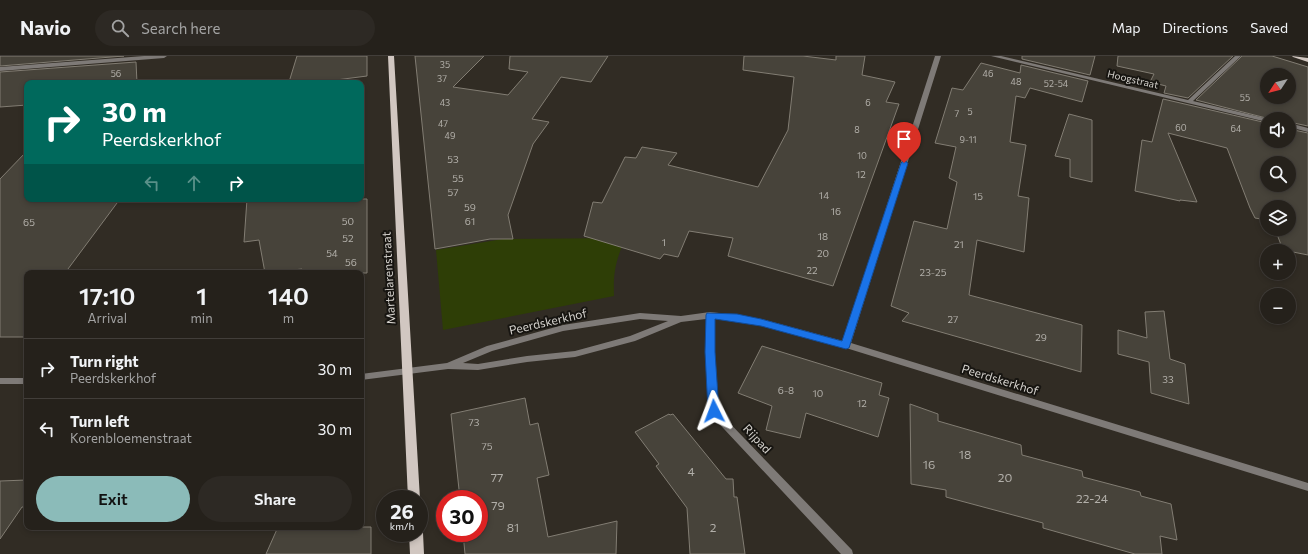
<!DOCTYPE html>
<html lang="en">
<head>
<meta charset="utf-8">
<style>
  body { margin:0; font-family:Commissioner,sans-serif; background:#2d2924; color:#f1f3f6; height:100vh; display:flex; flex-direction:column; font-size:15px; white-space:nowrap }
  * { box-sizing:border-box; margin:0 }
  p { font-size:13px; color:#a3a3a3 }
  .icon { flex:none; width:22px; height:22px; fill:none; stroke:currentColor; stroke-width:2; stroke-linecap:round; stroke-linejoin:round }
  .map { position:relative; flex:1; overflow:hidden }
  .sheet { position:absolute; left:24px; top:214px; width:340px; height:260px; display:flex; flex-direction:column; background:#25211b; border-radius:8px; box-shadow:0 2px 6px #0003,0 0 0 1px #423e3a }
  .sheet>* { flex:none }
  .banner { position:absolute; left:24px; top:24px; width:340px; height:122px; border-radius:8px; box-shadow:0 2px 6px #0003,0 0 0 1px #423e3a; background:#00695c; color:#fff; overflow:hidden }
  .needle { width:26px; rotate:234deg }
  .tools { position:absolute; left:1260px; top:12px; display:grid; gap:8px }
  .tools a { display:grid; place-items:center; width:36px; height:36px; border-radius:50%; background:#25211b; box-shadow:0 2px 6px #0003,0 0 0 1px #423e3a; font-size:20px }
  .speed { position:absolute; left:376px; top:434px; display:flex; gap:8px; font-size:20px; font-weight:700; text-align:center }
  .speed>* { display:grid; place-content:center; width:52px; height:52px; border-radius:50%; background:#25211b; box-shadow:0 2px 6px #0003,0 0 0 1px #423e3a; line-height:1 }
  .speed small { font-size:10px; font-weight:400 }
  .speed .limit { border:6px solid #d22; background:#fff; color:#111 }
  .pin { position:absolute; display:grid; place-items:center; width:34px; height:34px; color:#fff; margin:-41px -17px; border-radius:50% 50% 50% 0; rotate:-45deg; box-shadow:0 0 4px #0007 }
  .pin .icon { rotate:45deg }
  .me { position:absolute; width:44px; margin:-22px; rotate:357deg; stroke-linejoin:round; filter:drop-shadow(0 0 3px #0008) }
  .turn { display:flex; align-items:center; gap:14px; height:84px; padding:0 12px; font-size:18px }
  .turn .icon { width:52px; height:52px; stroke-width:2.5 }
  .turn b { display:block; font-size:28px; line-height:34px }
  .lanes { display:flex; align-items:center; height:38px; padding:0 12px; background:#0003; justify-content:center; gap:20px; direction:ltr }
  .lanes .off { opacity:.35 }
  .eta { display:flex; justify-content:space-evenly; align-items:center; height:68px; text-align:center }
  .eta b { font-size:24px; font-weight:600; line-height:28px }
  .button { display:flex; gap:8px; margin-top:auto; padding:8px 12px }
  .button a { flex:1; height:46px; border-radius:24px; background:#8bbbb9; color:#111; font-size:16px; font-weight:600; line-height:46px; text-align:center }
  .button a+a { background:#2d2924; color:#f1f3f6 }
  ul { padding:0; list-style:none }
  li { display:flex; align-items:center; gap:12px; height:60px; padding:0 12px; border-top:1px solid #423e3a }
  li div { flex:1 }
  li b { display:block; font-size:15px }
  li em { font-style:normal }
  header { display:flex; align-items:center; gap:24px; box-sizing:border-box; height:56px; padding:0 20px; background:#25211b; border-bottom:1px solid #423e3a }
  header strong { font-size:19px }
  nav { display:flex; gap:22px; margin-inline-start:auto; font-size:14px }
  .search { width:280px; height:36px; background:#2d2924; display:flex; align-items:center; gap:10px; box-sizing:border-box; padding:0 14px; border-radius:22px; color:#a3a3a3; font-size:15px }
  .map>svg:first-child { display:block }
  .green { fill:#2e3e06 }
  .building { fill:#47433a; stroke:#827d73; fill-rule:evenodd }
  .lines { fill:none; stroke-linecap:round; stroke-linejoin:round }
  .minor { fill:#7e7a77; fill-rule:evenodd }
  .primary { fill:#d1c7c1; fill-rule:evenodd }
  .route { fill:#1a73e8; stroke:#114b97 }
  .labels { text-anchor:middle; stroke-width:4; stroke-linejoin:round; paint-order:stroke }
  .far-number-label { font-size:9px; fill:#b2afa9 }
  .far-street-label { font-size:10px; fill:#d6d3ce; stroke:#171511 }
  .number-label { font-size:10px; fill:#b2afa9 }
  .street-label { font-size:12px; fill:#d6d3ce; stroke:#171511 }
  .near-number-label { font-size:12px; fill:#b2afa9 }
</style>
</head>
<body>
<header>
<strong>Navio</strong>
<div class="search"><svg class="icon" aria-label="search" viewBox="0 0 24 24"><circle cx="10" cy="10" r="6"/><path d="M15 15l6 6"/></svg>Search here</div>
<nav><a>Map</a><a>Directions</a><a>Saved</a></nav>
</header>
<div class="map">
<svg width="1308" height="498" viewBox="0 0 1308 498">
  <rect width="100%" height="100%" fill="#312c24"/>
  <path class="green" d="M625,182C616,206 613,214 614,240L443,274L436,194L503,183Z"/>
  <g class="building">
    <polygon points="0,0 124,0 0,10"/>
    <polygon points="297,0 367,0 367,20 336,24 289,26"/>
    <polygon points="415,0 484,0 453,31 508,39 528,16 509,13 510,0 608,0 591,26 561,21 532,63 549,66 533,88 508,159 513,183 490,183 435,193"/>
    <polygon points="744,0 803,0 836,4 836,0 865,0 862,19 895,26 886,46 899,48 833,230 728,200 733,182 689,175 678,201 664,198 660,203 584,180 593,146 602,147 625,101 636,102 642,91 677,97 668,109 758,131 788,74 794,21 743,14"/>
    <polygon points="1022,0 1095,0 1090,19 1022,3"/>
    <polygon points="1118,0 1233,0 1188,42 1164,37 1166,30 1150,26 1154,18 1117,10"/>
    <path d="M1242,0H1272L1308,11V70L1289,66V63H1270L1196,44ZM1267,19H1289V41H1267Z"/>
    <polygon points="136,6 137,27 27,27 27,49 0,51 0,16"/>
    <polygon points="981,7 1020,17 1021,9 1088,25 1082,46 1030,32 1025,42 1016,40 1010,86 1026,89 1018,140 1029,142 1024,196 977,184 969,239 1082,269 1081,316 902,265 909,257 891,250 914,165 947,173 957,126 949,122 956,91 935,87 952,32 963,34"/>
    <path d="M1163,43L1267,67V85H1289V73L1308,77V199L1283,194L1275,173H1289V151H1267V164L1255,162L1250,152L1227,92L1168,77L1197,146L1180,144V145L1135,135L1142,84L1152,86ZM1267,107H1289V129H1267Z"/>
    <polygon points="1069,58 1092,64 1092,126 1070,121 1070,103 1055,100"/>
    <polygon points="27,95 27,143 120,143 65,217 27,217 27,281 0,281 0,123"/>
    <polygon points="247,143 367,143 367,217 302,217 302,213 265,217 259,184 244,186"/>
    <polygon points="1164,255 1170,303 1185,308 1189,348 1151,337 1149,306 1118,298 1118,274 1147,282 1145,256"/>
    <polygon points="762,290 882,327 879,339 889,342 878,381 806,357 800,382 766,374 772,350 738,337"/>
    <polygon points="525,342 530,369 538,367 549,419 537,422 548,481 617,465 616,498 465,498 463,477 479,477 479,443 460,443 451,358"/>
    <polygon points="910,348 938,358 938,365 1021,389 1022,399 1082,415 1083,421 1140,436 1141,440 1171,448 1177,484 1160,480 1162,498 1135,498 1043,472 1043,467 946,441 946,434 911,428"/>
    <polygon points="669,358 670,359 673,358 726,423 733,423 734,441 737,441 745,498 690,498 687,452 656,410 659,408 635,376"/>
    <polygon points="27,424 27,451 22,451 0,483 0,425"/>
    <polygon points="278,471 371,471 371,498 266,498"/>
  </g>
  <g class="lines">
    <g class="minor">
      <polygon points="144,0 167,0 164,2 0,15 0,11"/>
      <path d="M935,0H941L851,287L1308,427V435L846,292L761,269L714,262V296L717,354L852,494L853,498H841L710,358L708,355L706,296V263L681,266L635,285L575,301L527,306L478,314L448,313L361,324V318L447,307L487,290L563,269L640,257L681,260L710,256L737,259L761,263L843,285ZM640,263L668,265L630,280L575,295L527,300L478,308L463,307L492,295L563,275Z"/>
      <polygon points="991,0 1001,0 1188,44 1235,0 1241,0 1193,45 1269,63 1267,63 1267,66"/>
      <polygon points="1289,67 1308,72 1308,76 1289,71"/>
      <rect x="0" y="322" width="27" height="6"/>
    </g>
    <g class="primary">
      <polygon points="388,0 394,0 420,443 419,446 419,443 408,443"/>
      <polygon points="1292,0 1308,2 1308,6 1293,1"/>
      <polygon points="419,472 423,477 424,498 410,498 409,477 419,477"/>
    </g>
  </g>
  <polygon class="route" points="904,104 908,107 849,292 846,293 761,270 715,263 715,296 719,355 717,358 714,359 710,358 708,355 705,296 706,259 707,257 737,258 761,263 842,285 901,107"/>
  <g class="labels">
    <g class="far-number-label">
      <text x="445" y="12">35</text>
      <text x="116" y="21">56</text>
      <text x="988" y="21">46</text>
      <text x="442" y="26">37</text>
      <text x="1016" y="29">48</text>
      <text x="1056" y="31">52-54</text>
      <text x="1245" y="45">55</text>
      <text x="445" y="50">43</text>
      <text x="868" y="50">6</text>
      <text x="970" y="59">5</text>
      <text x="957" y="61">7</text>
      <text x="443" y="71">47</text>
      <text x="1181" y="75">60</text>
      <text x="1236" y="76">64</text>
      <text x="857" y="77">8</text>
      <text x="450" y="83">49</text>
      <text x="968" y="87">9-11</text>
      <text x="862" y="103">10</text>
    </g>
    <g class="far-street-label">
      <text transform="translate(1133 23) rotate(13)" y="4">Hoogstraat</text>
    </g>
    <g class="number-label">
      <text x="453" y="107">53</text>
      <text x="861" y="122">12</text>
      <text x="458" y="126">55</text>
      <text x="453" y="140">57</text>
      <text x="824" y="143">14</text>
      <text x="978" y="144">15</text>
      <text x="470" y="155">59</text>
      <text x="836" y="159">16</text>
      <text x="348" y="169">50</text>
      <text x="470" y="169">61</text>
      <text x="29" y="170">65</text>
      <text x="823" y="184">18</text>
      <text x="348" y="186">52</text>
      <text x="664" y="190">1</text>
      <text x="959" y="192">21</text>
      <text x="332" y="201">54</text>
      <text x="823" y="201">20</text>
      <text x="351" y="210">56</text>
      <text x="812" y="218">22</text>
      <text x="933" y="220">23-25</text>
      <text x="953" y="267">27</text>
      <text x="1041" y="285">29</text>
      <text x="1168" y="327">33</text>
      <text x="786" y="338">6-8</text>
      <text x="818" y="341">10</text>
      <text x="862" y="351">12</text>
      <text x="474" y="370">73</text>
      <text x="487" y="394">75</text>
    </g>
    <g class="street-label">
      <text transform="translate(389 222) rotate(-93)" y="4">Martelarenstraat</text>
      <text transform="translate(548 266) rotate(-13)" y="4">Peerdskerkhof</text>
      <text transform="translate(1000 324) rotate(17)" y="4">Peerdskerkhof</text>
      <text transform="translate(757 383) rotate(47)" y="4">Rijpad</text>
    </g>
    <g class="near-number-label">
      <text x="965" y="403">18</text>
      <text x="929" y="413">16</text>
      <text x="691" y="420">4</text>
      <text x="497" y="426">77</text>
      <text x="1005" y="426">20</text>
      <text x="1092" y="447">22-24</text>
      <text x="498" y="454">79</text>
      <text x="513" y="476">81</text>
      <text x="713" y="476">2</text>
    </g>
  </g>
</svg>
<div class="tools">
<a><svg class="needle" viewBox="-14 -14 28 28"><path d="M0-13l5 13h-10z" fill="#e53935"/><path d="M0 13l5-13h-10z" fill="#a3a3a3"/></svg></a>
<a><svg class="icon" aria-label="sound" viewBox="0 0 24 24"><path d="M4 9h4l5-4v14l-5-4H4zM17 9q2 3 0 6"/></svg></a>
<a><svg class="icon" aria-label="search" viewBox="0 0 24 24"><circle cx="10" cy="10" r="6"/><path d="M15 15l6 6"/></svg></a>
<a><svg class="icon" aria-label="layers" viewBox="0 0 24 24"><path d="M12 4l9 5-9 5-9-5zM3 14l9 5 9-5"/></svg></a>
<a>+</a>
<a>−</a>
</div>
<div class="speed"><div>26<small>km/h</small></div><div class="limit">30</div></div>
<div class="pin" style="left:904px;top:107px;background:#d93025"><svg class="icon" aria-label="arrive" viewBox="0 0 24 24"><path d="M6 21V4h12l-3 4 3 4H6"/></svg></div>
<svg class="me" style="left:714px;top:355px" viewBox="-20 -20 40 40"><path d="M0-17L14 15 0 8-14 15z" fill="#1a73e8" stroke="#fff" stroke-width="4"/></svg>
<div class="banner">
<div class="turn"><svg class="icon" aria-label="right" viewBox="0 0 24 24"><path d="M7 20v-9h11M14 6l5 5-5 5"/></svg><div><b>30 m</b>Peerdskerkhof</div></div>
<div class="lanes"><svg class="icon off" aria-label="left" viewBox="0 0 24 24"><path d="M17 20v-9H6M10 6l-5 5 5 5"/></svg><svg class="icon off" aria-label="ahead" viewBox="0 0 24 24"><path d="M12 20V5M6 11l6-6 6 6"/></svg><svg class="icon" aria-label="right" viewBox="0 0 24 24"><path d="M7 20v-9h11M14 6l5 5-5 5"/></svg></div>
</div>
<section class="sheet">
<div class="eta">
<div><b>17:10</b><p>Arrival</p></div>
<div><b>1</b><p>min</p></div>
<div><b>140</b><p>m</p></div>
</div>
<ul>
<li><svg class="icon" aria-label="right" viewBox="0 0 24 24"><path d="M7 20v-9h11M14 6l5 5-5 5"/></svg><div><b>Turn right</b><p>Peerdskerkhof</p></div><em>30 m</em></li>
<li><svg class="icon" aria-label="left" viewBox="0 0 24 24"><path d="M17 20v-9H6M10 6l-5 5 5 5"/></svg><div><b>Turn left</b><p>Korenbloemenstraat</p></div><em>30 m</em></li>
</ul>
<div class="button"><a>Exit</a><a>Share</a></div>
</section>
</div>
</body>
</html>
